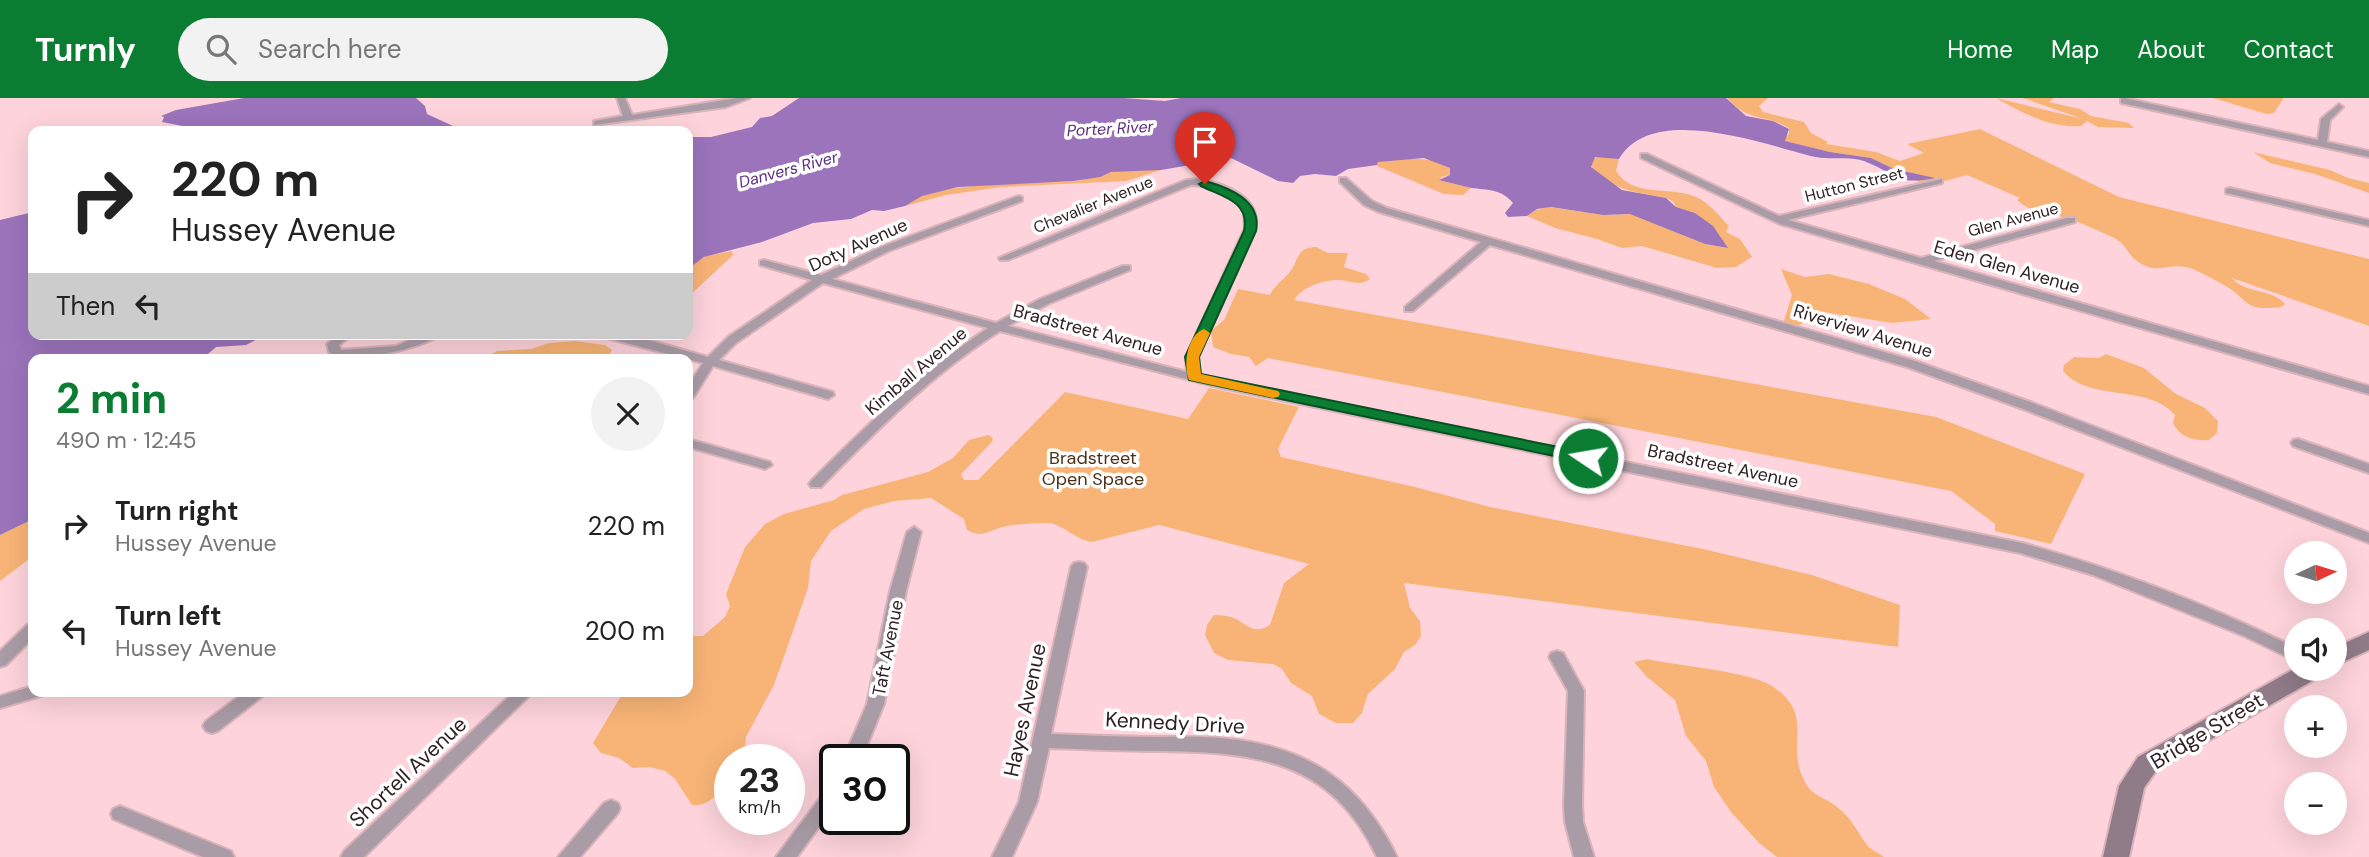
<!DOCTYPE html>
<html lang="en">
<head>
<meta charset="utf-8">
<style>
  body { margin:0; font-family:"DM Sans",sans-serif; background:#f2f2f2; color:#222; height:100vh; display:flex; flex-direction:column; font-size:26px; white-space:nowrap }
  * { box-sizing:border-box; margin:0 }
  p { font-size:23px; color:#767676 }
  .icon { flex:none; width:38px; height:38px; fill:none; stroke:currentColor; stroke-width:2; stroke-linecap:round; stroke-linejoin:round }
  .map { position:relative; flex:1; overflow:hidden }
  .sheet { position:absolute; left:28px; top:256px; width:665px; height:343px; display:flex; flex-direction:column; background:#fff; border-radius:14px; box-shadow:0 7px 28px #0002 }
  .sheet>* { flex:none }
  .top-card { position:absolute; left:28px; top:28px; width:665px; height:214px; border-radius:14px; box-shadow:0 7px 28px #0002; background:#fff; color:#222; overflow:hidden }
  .needle { width:46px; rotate:86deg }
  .buttons { position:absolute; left:2284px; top:443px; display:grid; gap:14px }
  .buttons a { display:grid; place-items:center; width:63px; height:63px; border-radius:50%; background:#fff; box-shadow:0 7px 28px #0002; font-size:35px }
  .speed { position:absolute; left:714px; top:646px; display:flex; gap:14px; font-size:35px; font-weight:700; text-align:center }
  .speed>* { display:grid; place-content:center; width:91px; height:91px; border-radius:50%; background:#fff; box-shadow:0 7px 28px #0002; line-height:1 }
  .speed small { font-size:18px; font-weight:400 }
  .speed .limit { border:4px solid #111; border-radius:10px; background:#fff; color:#111 }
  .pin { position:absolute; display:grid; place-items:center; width:60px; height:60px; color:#fff; margin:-72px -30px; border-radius:50% 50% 50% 0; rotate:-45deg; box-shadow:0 0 7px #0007 }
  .pin .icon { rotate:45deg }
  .me { position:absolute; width:77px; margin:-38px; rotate:282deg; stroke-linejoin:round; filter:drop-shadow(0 0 5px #0008) }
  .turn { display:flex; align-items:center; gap:24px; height:147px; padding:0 28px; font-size:32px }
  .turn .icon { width:91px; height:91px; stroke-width:2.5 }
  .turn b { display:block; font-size:49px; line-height:60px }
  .then { display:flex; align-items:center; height:66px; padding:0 28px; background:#0003; gap:14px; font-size:26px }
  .round { display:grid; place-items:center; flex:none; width:74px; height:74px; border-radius:37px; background:#f2f2f2 }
  .headline { display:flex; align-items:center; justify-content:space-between; height:119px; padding:0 28px }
  h1 { font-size:42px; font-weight:700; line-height:52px; color:#0a7d33 }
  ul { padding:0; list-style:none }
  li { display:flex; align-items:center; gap:21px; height:105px; padding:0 28px }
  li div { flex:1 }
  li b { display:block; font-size:26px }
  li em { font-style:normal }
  header { display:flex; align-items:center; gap:42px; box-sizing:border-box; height:98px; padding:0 35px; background:#0a7d33; color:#fff }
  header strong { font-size:33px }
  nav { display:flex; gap:38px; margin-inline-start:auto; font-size:24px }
  .search { width:490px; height:63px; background:#f2f2f2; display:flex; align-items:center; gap:18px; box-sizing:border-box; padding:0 24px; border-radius:38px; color:#767676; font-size:26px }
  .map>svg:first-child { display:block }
  .green { fill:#f8b476 }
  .water { fill:#9b74bc }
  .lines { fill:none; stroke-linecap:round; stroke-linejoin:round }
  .minor-casing { stroke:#d9b3ba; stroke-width:4 }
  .secondary-casing { stroke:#d9b3ba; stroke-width:4 }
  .minor { fill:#aa9ca6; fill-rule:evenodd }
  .secondary { fill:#907b89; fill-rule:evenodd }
  .route { fill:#0a7d33; stroke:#065121; stroke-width:2 }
  .slow { fill:#f59e0b }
  .labels { text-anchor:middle; stroke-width:7; stroke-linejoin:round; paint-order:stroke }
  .far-water-label { font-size:16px; font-style:italic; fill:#5d2b81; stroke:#fff }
  .far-street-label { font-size:16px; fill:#302023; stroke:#fff }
  .street-label { font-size:18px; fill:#302023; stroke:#fff }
  .park-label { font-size:18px; fill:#4c3016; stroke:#fff }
  .near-street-label { font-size:21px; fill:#302023; stroke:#fff }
</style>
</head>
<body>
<header>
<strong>Turnly</strong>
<div class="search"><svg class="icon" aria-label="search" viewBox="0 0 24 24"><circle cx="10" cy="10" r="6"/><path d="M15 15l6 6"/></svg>Search here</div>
<nav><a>Home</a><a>Map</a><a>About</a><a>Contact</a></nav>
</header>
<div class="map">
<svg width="2369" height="759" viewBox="0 0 2369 759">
  <rect width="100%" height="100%" fill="#fed3db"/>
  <g class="green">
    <path d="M1727,0H1768L1759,8L1763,14L1804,24L1811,35L1828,44L1826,46L1876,54L1900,63L1924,55L1907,46L1980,31L2119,99L2369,161V228L2232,180C2245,196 2272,190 2285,206C2280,211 2278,209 2270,210C2245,211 2247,202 2229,190C2219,184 2206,177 2195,172C2175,163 2162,174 2148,169C2125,160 2130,147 2112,139C2096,132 2079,123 2062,119C2046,114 2029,114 2017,102L2020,100L1967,77L1927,88L1871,60L1830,54L1784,43L1782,41L1789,36V30C1763,15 1750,25 1727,0Z"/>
    <path d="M1996,0L2083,21L2023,0H2054L2049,4L2080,11L2091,18L2129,25L2134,30L2098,29L2087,23L2081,28C2052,31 2020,14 1996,0Z"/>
    <polygon points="2213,0 2283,0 2283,1 2274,15 2266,16"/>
    <polygon points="2253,54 2330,72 2348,80 2369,85 2369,95 2315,76 2270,65"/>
    <path d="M1598,57L1619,61L1616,73C1633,100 1671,88 1696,99C1710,105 1719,118 1729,128L1726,134L1740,141L1752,159L1736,169L1717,170L1642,148L1622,150L1597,141L1555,130L1527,118L1536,112L1549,109L1603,117L1633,116L1705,146L1727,150L1695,115L1676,109L1673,103L1666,100C1639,94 1607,93 1590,66Z"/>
    <polygon points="1399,60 1433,62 1450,70 1450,77 1441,79 1440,82 1471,90 1463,97 1444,96 1377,68 1378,64"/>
    <path d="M1161,72L1126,83L1001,89L946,97L905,108C926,82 1041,86 1077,83C1089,81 1097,78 1108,75C1118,71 1150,71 1161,72Z"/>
    <path d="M1316,149L1328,155H1348L1344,169L1366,176L1370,181C1359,189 1350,182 1338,182C1323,182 1302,189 1294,202L1936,319L2085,376L2051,446L1995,433V426L1951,393L1268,260L1256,268L1249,259L1231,256L1213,249L1211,233L1224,222L1238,191L1270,197C1275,187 1282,183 1289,175C1299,163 1296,149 1316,149Z"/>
    <polygon points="732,153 733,157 688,199 690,168 707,158"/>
    <polygon points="1781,171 1805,179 1829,176 1869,186 1905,201 1931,221 1892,225 1818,213 1807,216 1804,224 1794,230 1783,226 1792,197"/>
    <polygon points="575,243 605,247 612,252 607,261 482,261 497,253 531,251 549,245"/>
    <path d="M2106,256L2144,270L2176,296L2205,310L2218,323L2217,335L2209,342C2194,343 2180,340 2173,325L2175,317C2148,285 2090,305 2063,273L2064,267L2074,259L2099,260Z"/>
    <path d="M1209,290L1299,309L1278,351L1281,359L1415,389L1490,409L1703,451L1812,477L1900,507L1898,549L1404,485L1410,510L1420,523L1421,538L1415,547L1404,554L1395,571L1368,596L1362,615L1353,625H1336L1319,616L1312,598L1291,585L1282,571L1273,566L1228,562L1214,555L1205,537L1207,527L1214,517C1222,517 1231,518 1238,522C1249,529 1256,536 1270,527L1284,485L1309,466L1159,427L1092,444C1076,442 1061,425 1047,425C1034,425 1016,426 1003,429C989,432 982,441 967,432L964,421L931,400L894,403L864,411L831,433L811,463L808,490L774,587L746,639L745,648L737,661L730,662C730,681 715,710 692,707L675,681L665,673L650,669L633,670L619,660L601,655L593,645L624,593H688V538H703L725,519L730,508L726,496L745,449L765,426L784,416L834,402L842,397L928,374L953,360L969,342L988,337L993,340L992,344L961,376L964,382H978L1065,294L1188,321Z"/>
    <polygon points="33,421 33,458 0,483 0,437"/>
    <path d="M1647,561C1678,568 1748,573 1772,588C1817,617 1784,647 1805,684C1812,698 1822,698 1833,706C1853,721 1854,729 1867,747C1871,752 1879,755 1884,759H1777L1759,745L1731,714L1714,689L1706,663L1686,638L1675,602L1647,579L1634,564Z"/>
  </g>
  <g class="water">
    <polygon points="244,0 416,0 425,8 427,16 453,28 496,33 184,33 188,29 162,24 164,19 161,18 176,12"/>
    <path d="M799,0H1123L1165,3L1181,0H1726L1746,18L1773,23L1789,31L1785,43L1830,54L1871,60L1894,71L1935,80C1896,88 1897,76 1864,63C1849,58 1832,62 1816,59C1767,48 1653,3 1619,61L1595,59L1591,69L1622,92L1666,100L1676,109L1695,115L1713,128L1728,150L1705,146L1630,116L1603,117L1551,109L1537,111L1527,118L1508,119L1505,115L1513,105C1500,89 1485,93 1467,89C1458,87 1448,84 1439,82L1450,77V70L1424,60L1378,64L1377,67L1348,71L1336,78L1315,76L1300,78L1293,85L1278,83L1231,60L1161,72L1111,74L1100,79L1074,83L958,89L922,98L905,108L884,113L872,112L851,121L813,125L762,144L704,159L688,171V39H711L752,29L760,20L772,18Z"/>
    <polygon points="33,114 33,236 265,237 246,247 216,249 202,261 33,261 33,421 0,437 0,122"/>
  </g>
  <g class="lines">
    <g class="minor-casing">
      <g id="minor">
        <polygon points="617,0 625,0 632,17 737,0 750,0 726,9 594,27 594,23 623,18"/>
        <polygon points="2124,0 2318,42 2321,21 2339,6 2343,9 2330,22 2327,44 2369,53 2369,59 2121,5 2121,1"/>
        <polygon points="1641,56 1647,56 1779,118 1942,81 1942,85 1788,122 1921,160 2067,120 2075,120 2075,124 1934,163 2369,288 2369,296 1780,126 1641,60"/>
        <polygon points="1340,80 1346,80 1372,103 1387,110 1915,263 2033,305 2369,435 2369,445 2023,311 1907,269 1490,147 1413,213 1405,213 1405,209 1481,144 1379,114 1364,107 1340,84"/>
        <path d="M1197,81C1224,85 1263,99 1255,133L1198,259L1200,277L2022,445C2116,471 2209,507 2296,550V563L2244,538L2093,477L2020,455L1218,289L1000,233C933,275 876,333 821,389H811L809,386L811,383C866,328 923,273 988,230L823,185L736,245L719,262L833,294L834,297L828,301L713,268L693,300L688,301V288L703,265L603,239L601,236H627L708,259L728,239L812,182L760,167V163L764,162L821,177L881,149L1018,98L1022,99V103L889,153L832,181L996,225L1040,201L1122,168H1130V172L1048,206L1008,228L1187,274L1186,259L1245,130L1244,112C1232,97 1211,87 1191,87L1008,162H1000L999,160L1186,82Z"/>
        <polygon points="2230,90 2369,122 2369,128 2226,95 2226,91"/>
        <path d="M339,236H353L339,247L341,252L396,248L424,236H441C424,250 344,269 329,254L327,246Z"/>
        <polygon points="688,341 770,364 772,367 765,371 688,349"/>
        <polygon points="2298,341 2369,366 2369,375 2293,348 2291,345 2293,342"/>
        <polygon points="914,429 921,434 906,493 884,606 861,662 843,662 867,606 890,493 907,434"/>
        <path d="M1079,464L1084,465L1087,469L1051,636C1087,637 1123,639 1159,639C1183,639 1206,638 1229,641C1310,649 1362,687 1397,759H1377C1332,663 1257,654 1161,653C1124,653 1086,651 1049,650L1037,704L1012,759H992L1019,704L1071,469L1074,465Z"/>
        <polygon points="33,525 33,540 6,567 0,569 0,553 27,527"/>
        <polygon points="1557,553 1563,555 1584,593 1582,707 1583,724 1594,759 1574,759 1565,724 1564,707 1568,593 1549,559 1551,555"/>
        <polygon points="33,588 33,593 46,593 44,597 0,610 0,598"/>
        <polygon points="246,593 266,593 264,597 218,633 212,635 206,633 203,628 206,623"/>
        <polygon points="515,593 534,593 364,759 341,759 344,753"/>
        <polygon points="835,686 835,707 797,759 776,759 829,688"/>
        <polygon points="611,702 618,705 620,710 618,715 580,759 558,759 604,705"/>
        <polygon points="120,708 231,753 234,759 203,759 113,721 111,716 113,711"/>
      </g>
    </g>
    <g class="secondary-casing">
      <g id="secondary">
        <polygon points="2369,534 2369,552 2334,568 2334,550"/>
        <polygon points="2296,570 2327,570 2324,576 2156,673 2144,690 2129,759 2103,759 2119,688 2138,659"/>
      </g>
    </g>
    <use href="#minor" class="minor"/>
    <use href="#secondary" class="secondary"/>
  </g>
  <path class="route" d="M1205,83C1230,90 1262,103 1256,133L1199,259L1201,276L1588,355L1594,357L1596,360L1594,363L1588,365L1189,282L1185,259L1244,133C1250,103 1223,99 1201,88L1199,86Z"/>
  <path class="slow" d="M1204,231L1210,235L1199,259L1201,276L1278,293L1280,296L1278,299L1273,300L1189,282C1183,268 1187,237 1204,231Z"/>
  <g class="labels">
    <g class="far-water-label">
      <text transform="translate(1110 30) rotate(-3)" y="6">Porter River</text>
      <text transform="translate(788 71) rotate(-15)" y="6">Danvers River</text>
    </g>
    <g class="far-street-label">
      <text transform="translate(1854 86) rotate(-14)" y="6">Hutton Street</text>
      <text transform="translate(1093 106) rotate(-22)" y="6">Chevalier Avenue</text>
      <text transform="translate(2013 121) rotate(-15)" y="6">Glen Avenue</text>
    </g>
    <g class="street-label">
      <text transform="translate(858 147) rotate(-24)" y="6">Doty Avenue</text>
      <text transform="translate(2007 169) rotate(16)" y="6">Eden Glen Avenue</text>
      <text transform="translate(1088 232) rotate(15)" y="6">Bradstreet Avenue</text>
      <text transform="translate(1863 233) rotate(17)" y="6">Riverview Avenue</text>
      <text transform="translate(916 273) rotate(-40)" y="6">Kimball Avenue</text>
      <text transform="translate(1723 368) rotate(12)" y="6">Bradstreet Avenue</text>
      <text transform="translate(888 550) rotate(-79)" y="6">Taft Avenue</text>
    </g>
    <g class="park-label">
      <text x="1093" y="366">Bradstreet<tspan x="1093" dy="21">Open Space</tspan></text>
    </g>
    <g class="near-street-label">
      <text transform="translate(1025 612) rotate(-78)" y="7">Hayes Avenue</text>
      <text transform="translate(1175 625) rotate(3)" y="7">Kennedy Drive</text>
      <text transform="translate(2207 633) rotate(-31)" y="7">Bridge Street</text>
      <text transform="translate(408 674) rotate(-43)" y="7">Shortell Avenue</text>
    </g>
  </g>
</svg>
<div class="buttons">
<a><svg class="needle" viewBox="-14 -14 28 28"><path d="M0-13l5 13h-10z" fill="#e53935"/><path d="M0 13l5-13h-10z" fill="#767676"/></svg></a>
<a><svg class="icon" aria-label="sound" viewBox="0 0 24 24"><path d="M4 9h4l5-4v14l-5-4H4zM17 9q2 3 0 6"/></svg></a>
<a>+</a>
<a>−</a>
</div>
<div class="speed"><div>23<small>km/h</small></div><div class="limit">30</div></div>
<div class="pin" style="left:1205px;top:86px;background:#d93025"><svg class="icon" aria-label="arrive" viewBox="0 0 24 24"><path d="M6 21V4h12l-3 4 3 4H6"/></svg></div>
<svg class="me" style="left:1588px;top:360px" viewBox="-20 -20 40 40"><circle r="17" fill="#0a7d33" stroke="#fff" stroke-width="3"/><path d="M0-11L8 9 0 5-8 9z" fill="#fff"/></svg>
<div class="top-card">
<div class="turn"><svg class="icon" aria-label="right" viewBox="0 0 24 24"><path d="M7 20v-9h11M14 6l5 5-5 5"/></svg><div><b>220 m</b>Hussey Avenue</div></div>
<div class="then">Then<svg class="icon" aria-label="left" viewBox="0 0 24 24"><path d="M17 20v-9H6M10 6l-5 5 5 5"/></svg></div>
</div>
<section class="sheet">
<div class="headline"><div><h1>2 min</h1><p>490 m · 12:45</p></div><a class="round"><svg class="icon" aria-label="close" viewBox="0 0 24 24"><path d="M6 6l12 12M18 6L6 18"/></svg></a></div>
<ul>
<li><svg class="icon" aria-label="right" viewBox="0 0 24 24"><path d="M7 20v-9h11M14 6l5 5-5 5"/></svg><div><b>Turn right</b><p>Hussey Avenue</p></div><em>220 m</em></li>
<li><svg class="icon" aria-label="left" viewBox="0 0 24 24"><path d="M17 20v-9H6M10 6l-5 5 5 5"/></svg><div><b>Turn left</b><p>Hussey Avenue</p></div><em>200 m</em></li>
</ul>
</section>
</div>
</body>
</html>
